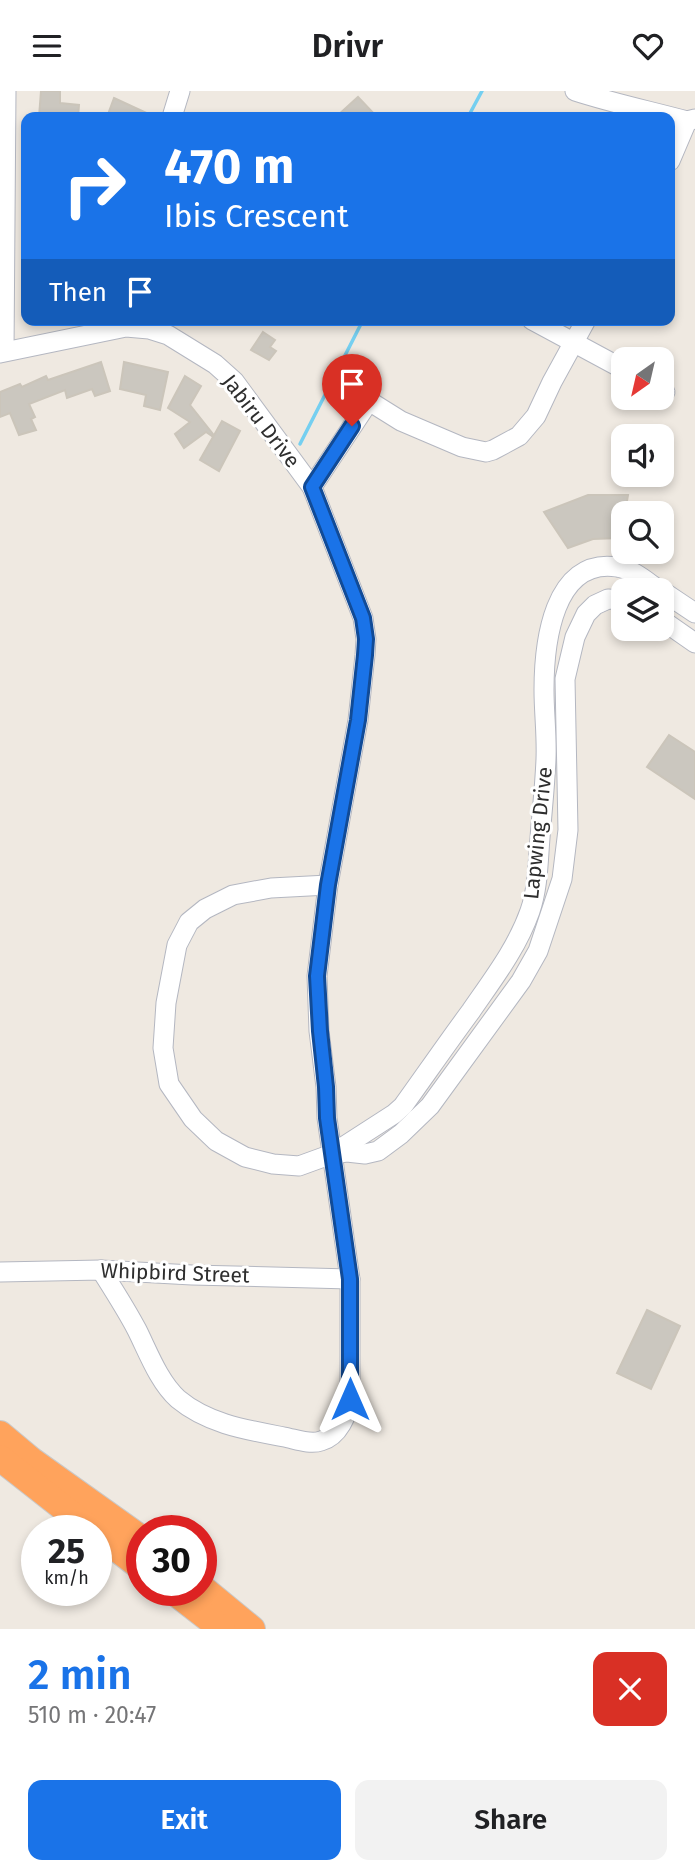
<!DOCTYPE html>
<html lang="en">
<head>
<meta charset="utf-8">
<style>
  body { margin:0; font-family:"Fira Sans",sans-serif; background:#f2f2f2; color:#202124; height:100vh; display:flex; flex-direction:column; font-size:26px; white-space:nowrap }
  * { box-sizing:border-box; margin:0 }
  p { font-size:23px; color:#757577 }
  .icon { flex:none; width:38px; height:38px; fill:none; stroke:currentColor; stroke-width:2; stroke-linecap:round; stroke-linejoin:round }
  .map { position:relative; height:1538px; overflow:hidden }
  .details { display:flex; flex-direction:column; background:#fff; flex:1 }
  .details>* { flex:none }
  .banner { position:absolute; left:21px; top:21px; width:654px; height:214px; border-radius:14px; box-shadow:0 4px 10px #0003; background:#1a73e8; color:#fff; overflow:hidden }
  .needle { width:46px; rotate:214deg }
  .tools { position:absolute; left:611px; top:256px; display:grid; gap:14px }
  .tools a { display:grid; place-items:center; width:63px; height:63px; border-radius:14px; background:#fff; box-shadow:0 4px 10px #0003; font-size:35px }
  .speed { position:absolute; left:21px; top:1424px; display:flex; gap:14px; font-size:35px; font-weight:700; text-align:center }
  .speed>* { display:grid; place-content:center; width:91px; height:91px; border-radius:50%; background:#fff; box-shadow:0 4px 10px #0003; line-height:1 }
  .speed small { font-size:18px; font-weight:400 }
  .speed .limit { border:10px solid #d22; background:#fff; color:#111 }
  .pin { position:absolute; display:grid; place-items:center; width:60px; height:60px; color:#fff; margin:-72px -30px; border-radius:50% 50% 50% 0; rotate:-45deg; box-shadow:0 0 7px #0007 }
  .pin .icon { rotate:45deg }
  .me { position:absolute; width:77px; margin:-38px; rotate:0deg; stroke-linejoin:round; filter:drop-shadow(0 0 5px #0008) }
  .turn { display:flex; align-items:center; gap:24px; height:147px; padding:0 28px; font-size:32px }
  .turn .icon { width:91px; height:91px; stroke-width:2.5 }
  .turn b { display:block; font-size:49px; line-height:60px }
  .then { display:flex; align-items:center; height:66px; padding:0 28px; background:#0003; gap:14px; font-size:26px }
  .round { display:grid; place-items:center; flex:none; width:74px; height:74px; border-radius:14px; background:#f2f2f2 }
  .overview { display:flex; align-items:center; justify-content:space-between; height:119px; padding:0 28px }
  h1 { font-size:42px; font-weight:600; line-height:52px; color:#1a73e8 }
  .primary-button { display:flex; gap:14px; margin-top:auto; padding:14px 28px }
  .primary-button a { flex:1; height:80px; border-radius:14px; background:#1a73e8; color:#fff; font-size:28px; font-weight:600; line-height:80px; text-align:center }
  .primary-button a+a { background:#f2f2f2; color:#202124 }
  header { display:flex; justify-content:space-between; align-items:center; height:91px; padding:0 28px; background:#fff; font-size:32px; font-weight:600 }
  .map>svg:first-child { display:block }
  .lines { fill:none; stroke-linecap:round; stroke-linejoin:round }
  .stream { stroke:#75cff0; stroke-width:3.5 }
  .building { fill:#cbc7bf; stroke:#cbc5ba; stroke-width:2 }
  .minor-casing { stroke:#b4b7c1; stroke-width:21 }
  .highway-casing { stroke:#c9c9c9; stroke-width:28 }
  .minor { stroke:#fff; stroke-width:19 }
  .highway { stroke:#ffa35c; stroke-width:26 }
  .route-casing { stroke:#114b97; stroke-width:18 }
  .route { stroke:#1a73e8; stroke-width:12 }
  .labels { text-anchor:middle; stroke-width:6; stroke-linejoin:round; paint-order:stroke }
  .street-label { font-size:21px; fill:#2e2e2e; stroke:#fff }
</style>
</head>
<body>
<header><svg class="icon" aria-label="menu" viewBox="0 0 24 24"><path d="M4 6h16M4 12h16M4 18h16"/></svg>Drivr<svg class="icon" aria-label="heart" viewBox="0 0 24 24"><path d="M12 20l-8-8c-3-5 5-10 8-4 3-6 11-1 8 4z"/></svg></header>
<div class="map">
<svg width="695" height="1538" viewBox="0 0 695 1538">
  <rect width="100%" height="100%" fill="#efe9e1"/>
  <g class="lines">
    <g class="stream">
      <polyline points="468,26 482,0"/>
      <polyline points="300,353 363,229"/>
    </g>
  </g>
  <g class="building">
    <polygon points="41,0 60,0 60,12 79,14 78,26 39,26"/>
    <polygon points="358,6 377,26 336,26"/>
    <polygon points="114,7 155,26 107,26"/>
    <polygon points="263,241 275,249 270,256 276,260 269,269 251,259"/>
    <polygon points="101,271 110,300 95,305 92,298 67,307 65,299 29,313 35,326 31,328 36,339 19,344 10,322 0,326 0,301 20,293 22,296 46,285 48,289"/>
    <polygon points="124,271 168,281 160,319 144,315 146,304 120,298"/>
    <polygon points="185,285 201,295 190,314 213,343 212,345 206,341 184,357 175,343 190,331 168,317"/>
    <polygon points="222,330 240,340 219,380 200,369"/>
    <polygon points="588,404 628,404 625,422 623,422 619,447 593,448 568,457 544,421"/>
    <polygon points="669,644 695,661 695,708 647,676"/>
    <polygon points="647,1219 680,1235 651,1298 617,1282"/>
  </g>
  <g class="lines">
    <g class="minor-casing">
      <g id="minor">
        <path d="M575,0C612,12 650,20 687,30L695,28"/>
        <polyline points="172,26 180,0"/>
        <polyline points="670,70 687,30"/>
        <polyline points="532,229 623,278"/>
        <polyline points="4,260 6,0"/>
        <path d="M0,262L126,236L149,238L168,244L215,273L234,290L312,396L363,527L366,548L365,564L358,629L328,794L317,885L319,940L326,996L327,1027L350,1188V1308C347,1324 339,1345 321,1350C310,1354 295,1348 284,1346C247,1339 208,1333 178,1308C159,1291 148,1261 137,1239C126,1218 113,1198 101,1179"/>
        <polyline points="662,299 665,301"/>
        <polyline points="312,396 369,310 401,330 462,356 486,361 493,359 519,345 536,325 552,291 586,229"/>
        <polyline points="662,500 695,522"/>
        <polyline points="662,529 695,552"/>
        <path d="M328,794L271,797L233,804L205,818L189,831L177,854L166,912L163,957L169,993L193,1028L216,1050L245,1066L273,1073L299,1075L332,1063L394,1023L403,1015C426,983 448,951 471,920C493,888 517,857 530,820C538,797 538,771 540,747C542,720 545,694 546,668C547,645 544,622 544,599C544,553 553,466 617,476C633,478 647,491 659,499"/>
        <polyline points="332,1063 347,1061 365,1063 378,1060 401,1043 430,1015 521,890 538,860 562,788 568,739 565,588 575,546 586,523 595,514 608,508 623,509"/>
        <polyline points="0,1181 101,1179 192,1184 350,1188"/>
      </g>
    </g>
    <g class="highway-casing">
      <g id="highway">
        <polyline points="0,1343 31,1369 142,1448"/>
        <polyline points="0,1367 93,1440"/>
        <polyline points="96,1442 142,1477"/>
        <polyline points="201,1496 252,1538"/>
        <polyline points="173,1500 222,1538"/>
      </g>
    </g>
    <use href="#minor" class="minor"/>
    <use href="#highway" class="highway"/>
  </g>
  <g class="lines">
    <g class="route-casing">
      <polyline id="route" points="350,1308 350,1188 327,1027 326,996 320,940 317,885 328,794 358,629 365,564 366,548 363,527 312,396 352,335"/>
    </g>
    <use href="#route" class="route"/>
  </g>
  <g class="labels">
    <g class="street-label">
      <text transform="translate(261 330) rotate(52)" y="7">Jabiru Drive</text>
      <text transform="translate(538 742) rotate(-84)" y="7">Lapwing Drive</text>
      <text transform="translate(175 1182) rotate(2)" y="7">Whipbird Street</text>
    </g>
  </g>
</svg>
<div class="tools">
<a><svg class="needle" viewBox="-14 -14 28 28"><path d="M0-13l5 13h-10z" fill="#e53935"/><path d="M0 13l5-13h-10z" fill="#757577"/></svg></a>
<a><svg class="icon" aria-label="sound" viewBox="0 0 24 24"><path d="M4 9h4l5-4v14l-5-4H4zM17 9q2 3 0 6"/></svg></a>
<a><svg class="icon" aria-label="search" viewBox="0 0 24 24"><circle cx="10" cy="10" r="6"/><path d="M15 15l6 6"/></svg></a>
<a><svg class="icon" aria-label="layers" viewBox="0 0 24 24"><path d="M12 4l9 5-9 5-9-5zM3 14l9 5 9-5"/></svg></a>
</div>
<div class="speed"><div>25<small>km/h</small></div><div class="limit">30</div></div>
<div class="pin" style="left:352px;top:335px;background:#d93025"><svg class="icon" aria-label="arrive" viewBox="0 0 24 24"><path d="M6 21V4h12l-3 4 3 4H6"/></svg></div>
<svg class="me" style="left:350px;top:1308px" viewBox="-20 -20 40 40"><path d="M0-17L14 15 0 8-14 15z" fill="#1a73e8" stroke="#fff" stroke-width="4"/></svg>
<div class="banner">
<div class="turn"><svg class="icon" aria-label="right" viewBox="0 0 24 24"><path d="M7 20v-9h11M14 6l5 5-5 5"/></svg><div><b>470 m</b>Ibis Crescent</div></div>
<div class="then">Then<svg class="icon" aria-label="arrive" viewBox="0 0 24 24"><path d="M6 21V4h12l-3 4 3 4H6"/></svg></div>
</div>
</div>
<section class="details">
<div class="overview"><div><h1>2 min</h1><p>510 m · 20:47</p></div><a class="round" style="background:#d93025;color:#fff"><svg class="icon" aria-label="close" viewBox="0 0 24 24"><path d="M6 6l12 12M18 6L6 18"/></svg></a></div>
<div class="primary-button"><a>Exit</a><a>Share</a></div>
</section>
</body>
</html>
